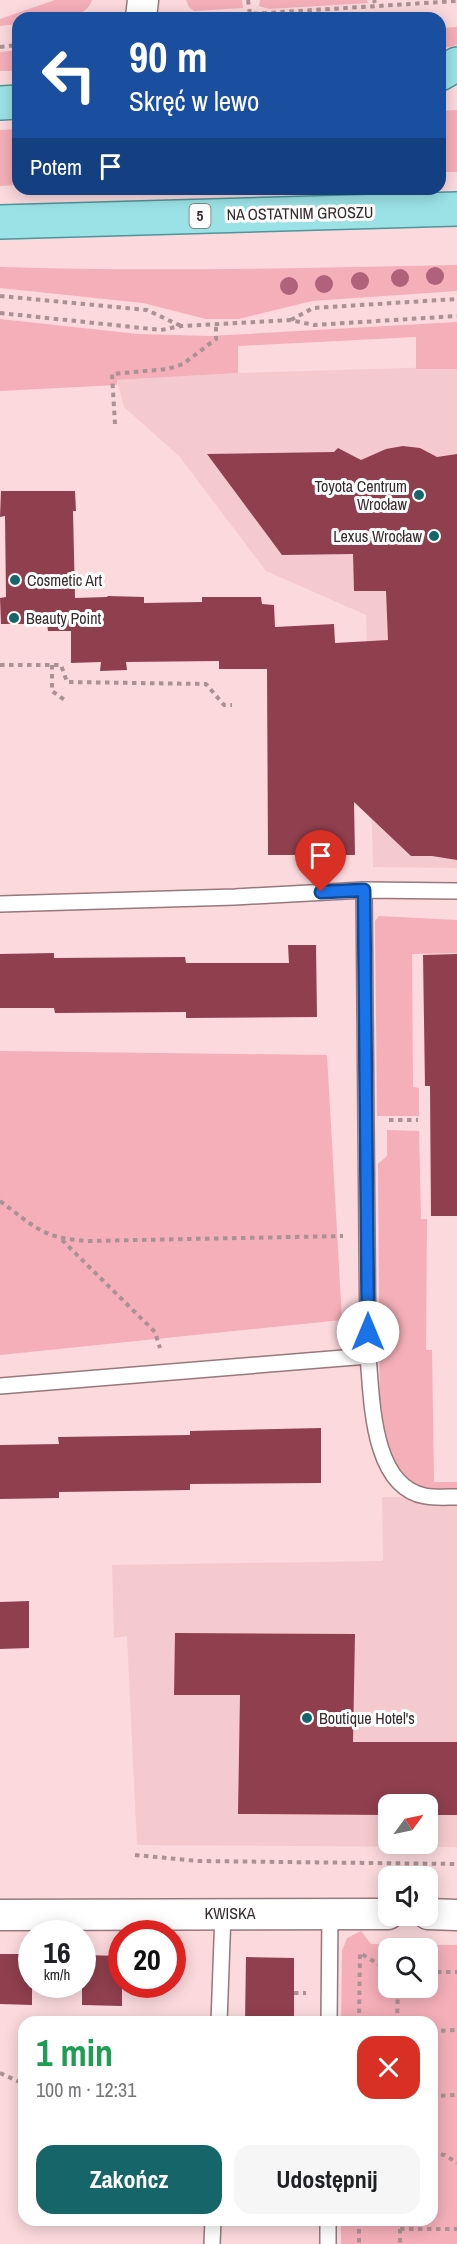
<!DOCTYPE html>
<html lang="pl">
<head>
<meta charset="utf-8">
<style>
  body { margin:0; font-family:"Archivo Narrow",sans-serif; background:#f6f6f6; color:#202124; height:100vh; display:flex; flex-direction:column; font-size:22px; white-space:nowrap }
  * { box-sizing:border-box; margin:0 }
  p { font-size:20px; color:#757577 }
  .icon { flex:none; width:33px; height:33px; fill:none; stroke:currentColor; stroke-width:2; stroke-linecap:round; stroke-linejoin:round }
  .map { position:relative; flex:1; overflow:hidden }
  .side { position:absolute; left:18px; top:2016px; width:420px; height:210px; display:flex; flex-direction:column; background:#fff; border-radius:18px; box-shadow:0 3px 15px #0003 }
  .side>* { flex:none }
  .banner { position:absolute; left:12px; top:12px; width:434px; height:183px; border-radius:18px; box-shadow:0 3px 15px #0003; background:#1a4fa0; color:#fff; overflow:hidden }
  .needle { width:39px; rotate:57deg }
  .tools { position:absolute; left:378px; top:1794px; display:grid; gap:12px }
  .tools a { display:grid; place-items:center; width:60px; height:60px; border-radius:12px; background:#fff; box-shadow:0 3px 15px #0003; font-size:30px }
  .speed { position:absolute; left:18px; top:1920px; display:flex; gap:12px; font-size:30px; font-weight:700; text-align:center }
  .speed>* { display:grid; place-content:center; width:78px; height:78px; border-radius:50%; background:#fff; box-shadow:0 3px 15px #0003; line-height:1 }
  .speed small { font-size:15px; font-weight:400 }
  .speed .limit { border:9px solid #d22; background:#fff; color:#111 }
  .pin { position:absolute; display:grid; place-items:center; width:51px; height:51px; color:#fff; margin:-62px -26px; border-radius:50% 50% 50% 0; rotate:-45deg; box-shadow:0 0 6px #0007 }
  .pin .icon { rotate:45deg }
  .me { position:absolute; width:66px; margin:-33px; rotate:0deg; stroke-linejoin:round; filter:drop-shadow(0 0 4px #0008) }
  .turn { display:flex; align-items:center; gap:21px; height:126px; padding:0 18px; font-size:27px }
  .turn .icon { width:78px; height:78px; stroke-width:2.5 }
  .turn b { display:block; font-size:42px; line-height:51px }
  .then { display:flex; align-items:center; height:57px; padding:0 18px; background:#0003; gap:12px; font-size:22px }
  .round { display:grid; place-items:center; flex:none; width:63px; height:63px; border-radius:18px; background:#f6f6f6 }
  .head { display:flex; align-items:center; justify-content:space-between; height:102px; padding:0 18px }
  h1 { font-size:36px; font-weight:800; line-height:45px; color:#1e9e55 }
  .primary-button { display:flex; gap:12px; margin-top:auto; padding:12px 18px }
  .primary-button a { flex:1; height:69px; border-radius:18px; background:#166569; color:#fff; font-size:24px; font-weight:800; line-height:69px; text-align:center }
  .primary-button a+a { background:#f6f6f6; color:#202124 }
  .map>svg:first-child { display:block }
  .built { fill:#f5cacf; fill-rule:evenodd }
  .green { fill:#f5afb9; fill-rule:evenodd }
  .building { fill:#903f4e }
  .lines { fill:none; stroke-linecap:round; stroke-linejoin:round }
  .service-casing { stroke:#97787c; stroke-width:18 }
  .minor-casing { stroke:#97787c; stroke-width:33 }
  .primary-casing { stroke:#4d959a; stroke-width:36 }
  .path { stroke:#aa9194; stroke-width:4; stroke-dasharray:4.5 4.5; stroke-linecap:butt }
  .service { stroke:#fff; stroke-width:15 }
  .minor { stroke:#fff; stroke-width:30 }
  .primary { stroke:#9be2e6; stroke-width:33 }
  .tree { fill:#af627a }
  .route-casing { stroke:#114b97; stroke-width:15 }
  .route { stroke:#1a73e8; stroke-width:10 }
  .poi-dot { fill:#166569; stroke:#fff; stroke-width:2 }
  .labels { text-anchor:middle; stroke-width:6; stroke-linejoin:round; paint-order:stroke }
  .shield { fill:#fff; stroke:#746b6c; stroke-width:1.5 }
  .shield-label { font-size:15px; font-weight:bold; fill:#382b2d }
  .street-label { font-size:16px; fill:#382b2d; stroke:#fff }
  .poi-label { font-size:16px; fill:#382b2d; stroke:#fff; text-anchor:start }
</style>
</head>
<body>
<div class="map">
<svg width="457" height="2244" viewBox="0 0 457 2244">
  <rect width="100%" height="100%" fill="#fbd9dd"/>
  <g class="built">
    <polygon points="442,367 457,369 457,868 373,867 366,615 266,571 179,456 124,407 117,380 238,373"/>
    <path d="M382,1497H457V1847L137,1845L127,1636L114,1638L112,1565L383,1561ZM388,1804H428V1844H388Z"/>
  </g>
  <g class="green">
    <path d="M55,0H92C84,25 39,18 18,18V24L0,26V19Z"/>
    <polygon points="186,0 242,0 243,8 194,11 189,7"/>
    <polygon points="260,0 367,0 368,3 269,9 259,6"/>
    <polygon points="457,27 457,45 440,49 440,28"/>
    <polygon points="18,50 18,71 0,71 0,52"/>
    <polygon points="457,110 457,172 440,172 440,111"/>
    <polygon points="18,129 18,185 0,186 0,130"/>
    <path d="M457,265V291L312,301L239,319H206L143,303L0,288V267C152,272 305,268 457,265Z"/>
    <polygon points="0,319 138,334 210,336 457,322 457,369 416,369 416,337 238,346 238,373 117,380 117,385 0,391"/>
    <polygon points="379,916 457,920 457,953 412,954 413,1087 419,1088 419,1116 377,1116 375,921"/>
    <polygon points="0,1051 327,1055 342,1320 0,1355"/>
    <path d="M387,1130L419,1131L421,1219H427L426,1350H432L434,1482H457V1495C447,1493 433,1493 424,1489C403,1479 391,1457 380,1438L378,1164L387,1156Z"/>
    <path d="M361,1931L371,1944L457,1945V2244H341V2220H432V2022H341L342,1951L347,1938ZM388,1948H428V1988H388Z"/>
  </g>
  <g class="building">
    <polygon points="403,446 420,448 437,457 457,454 457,860 432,856 411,856 354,802 355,855 268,855 267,669 219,669 219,661 126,662 127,670 100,671 101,662 71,663 71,631 48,631 47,624 1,624 0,598 6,597 5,516 0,517 1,491 75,491 76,511 73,511 75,598 107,597 108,596 144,597 144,603 202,602 202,597 261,597 262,604 274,605 275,627 334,624 335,643 388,640 386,591 354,591 353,554 282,555 207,454 334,452 338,448 361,460 386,449"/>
    <polygon points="288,945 316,945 317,1017 186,1018 186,1012 55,1013 54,1008 0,1008 0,954 54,953 54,958 185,957 186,963 289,963"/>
    <polygon points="457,954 457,1216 431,1216 430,1086 425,1086 423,955"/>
    <polygon points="321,1428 321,1483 190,1484 190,1490 59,1492 59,1498 0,1499 0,1445 59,1444 58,1437 190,1435 190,1431"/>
    <polygon points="29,1601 29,1648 0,1649 0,1602"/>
    <polygon points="175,1633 355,1634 353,1742 457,1742 457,1815 428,1815 428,1804 388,1804 388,1815 238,1814 240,1695 174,1695"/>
    <polygon points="0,1954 32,1954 32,2005 0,2004"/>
    <polygon points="82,1955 122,1956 122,2006 82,2005"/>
    <polygon points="246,1957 294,1958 294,2022 245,2022"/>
  </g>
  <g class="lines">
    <g class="service-casing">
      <g id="service">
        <polyline points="0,904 235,897 364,890 457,891"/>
        <path d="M368,1356C372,1397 371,1486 425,1496C435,1498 447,1497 457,1497"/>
        <polyline points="0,1386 368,1356 364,890"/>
        <polyline points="219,2022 223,1913"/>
        <polyline points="329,2022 330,1913"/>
        <polyline points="212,2244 213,2220"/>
        <polyline points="328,2244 328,2220"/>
      </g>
    </g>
    <g class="minor-casing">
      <g id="minor">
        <polyline points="141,18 143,0"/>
        <polyline points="428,1914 457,1915"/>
        <polyline points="0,1915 388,1914"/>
      </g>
    </g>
    <g class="primary-casing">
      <g id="primary">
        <polyline points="440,74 457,64"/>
        <polyline points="0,103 18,102"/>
        <polyline points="0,222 457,209"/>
      </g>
    </g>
    <g class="path">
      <polyline points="248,0 250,14"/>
      <polyline points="374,0 375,3"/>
      <polyline points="377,12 377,18"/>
      <polyline points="236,18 250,14 457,1"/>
      <polyline points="0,47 18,45"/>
      <polyline points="0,296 147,310 181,326"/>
      <polyline points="0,313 161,330 181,326 290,320 314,325 457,316"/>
      <polyline points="291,320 313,308 457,299"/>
      <polyline points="115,424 112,374 168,369 183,364 216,339 216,324"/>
      <polyline points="0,665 61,665 67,682 206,684 224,705 232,705"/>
      <polyline points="52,665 52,691 66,701"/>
      <polyline points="389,1120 418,1120"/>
      <path d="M0,1201C35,1227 42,1238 87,1241L343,1236"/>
      <polyline points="62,1240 155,1332 160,1348"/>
      <polyline points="135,1855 198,1861 457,1864"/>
      <polyline points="428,1972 457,1972"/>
      <polyline points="294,1993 306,1993"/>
      <polyline points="359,2022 360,1953 388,1970"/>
      <polyline points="397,2022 398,1988"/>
      <polyline points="432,2031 457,2030"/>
      <polyline points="0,2073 24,2084"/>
      <polyline points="432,2096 457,2095"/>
      <polyline points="432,2153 445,2155 457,2163"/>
      <polyline points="359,2220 359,2244"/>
      <polyline points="400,2220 400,2244"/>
      <polyline points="400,2229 457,2229"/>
    </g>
    <use href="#service" class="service"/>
    <use href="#minor" class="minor"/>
    <use href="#primary" class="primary"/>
  </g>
  <g class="tree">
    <circle cx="435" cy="276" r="9"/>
    <circle cx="400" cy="278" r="9"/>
    <circle cx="360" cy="281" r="9"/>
    <circle cx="324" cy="284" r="9"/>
    <circle cx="289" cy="286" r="9"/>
  </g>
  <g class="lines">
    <g class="route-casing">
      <polyline id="route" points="321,892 364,890 368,1332"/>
    </g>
    <use href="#route" class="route"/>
  </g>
  <g class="poi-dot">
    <circle cx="419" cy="495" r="6"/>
    <circle cx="434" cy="536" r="6"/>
    <circle cx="15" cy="580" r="6"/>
    <circle cx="14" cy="618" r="6"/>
    <circle cx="307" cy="1718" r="6"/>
  </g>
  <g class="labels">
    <rect class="shield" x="189.5" y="204" width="21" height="24" rx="4.5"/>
    <g class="shield-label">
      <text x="200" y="221">5</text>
    </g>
    <g class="street-label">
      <text transform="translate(300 213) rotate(-1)" y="6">NA OSTATNIM GROSZU</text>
      <text x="230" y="1919">KWISKA</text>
    </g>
    <g class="poi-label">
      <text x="407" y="492" text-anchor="end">Toyota Centrum<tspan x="407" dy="18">Wrocław</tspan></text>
      <text x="422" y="542" text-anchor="end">Lexus Wrocław</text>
      <text x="27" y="586">Cosmetic Art</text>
      <text x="26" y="624">Beauty Point</text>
      <text x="319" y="1724">Boutique Hotel's</text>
    </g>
  </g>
</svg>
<div class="tools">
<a><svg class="needle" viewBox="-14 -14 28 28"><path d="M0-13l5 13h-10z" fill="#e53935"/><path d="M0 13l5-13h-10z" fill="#757577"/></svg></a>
<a><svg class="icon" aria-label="sound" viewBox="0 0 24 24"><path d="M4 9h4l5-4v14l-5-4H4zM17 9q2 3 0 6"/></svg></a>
<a><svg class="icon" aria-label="search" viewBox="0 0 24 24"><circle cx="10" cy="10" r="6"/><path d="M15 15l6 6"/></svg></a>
</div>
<div class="speed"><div>16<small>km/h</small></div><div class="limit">20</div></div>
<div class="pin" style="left:321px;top:892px;background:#d93025"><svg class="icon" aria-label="arrive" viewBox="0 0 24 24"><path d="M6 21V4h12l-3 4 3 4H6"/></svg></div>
<svg class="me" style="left:368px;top:1332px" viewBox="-20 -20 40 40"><circle r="19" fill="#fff"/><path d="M0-13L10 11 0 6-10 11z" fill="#1a73e8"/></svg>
<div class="banner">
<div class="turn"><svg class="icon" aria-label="left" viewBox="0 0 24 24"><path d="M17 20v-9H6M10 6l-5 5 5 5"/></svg><div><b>90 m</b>Skręć w lewo</div></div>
<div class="then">Potem<svg class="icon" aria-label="arrive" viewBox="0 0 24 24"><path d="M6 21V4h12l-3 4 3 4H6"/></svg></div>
</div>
<section class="side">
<div class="head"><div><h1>1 min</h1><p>100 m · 12:31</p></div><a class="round" style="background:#d93025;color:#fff"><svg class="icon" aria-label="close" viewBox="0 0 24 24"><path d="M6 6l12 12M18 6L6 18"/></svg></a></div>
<div class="primary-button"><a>Zakończ</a><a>Udostępnij</a></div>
</section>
</div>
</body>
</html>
